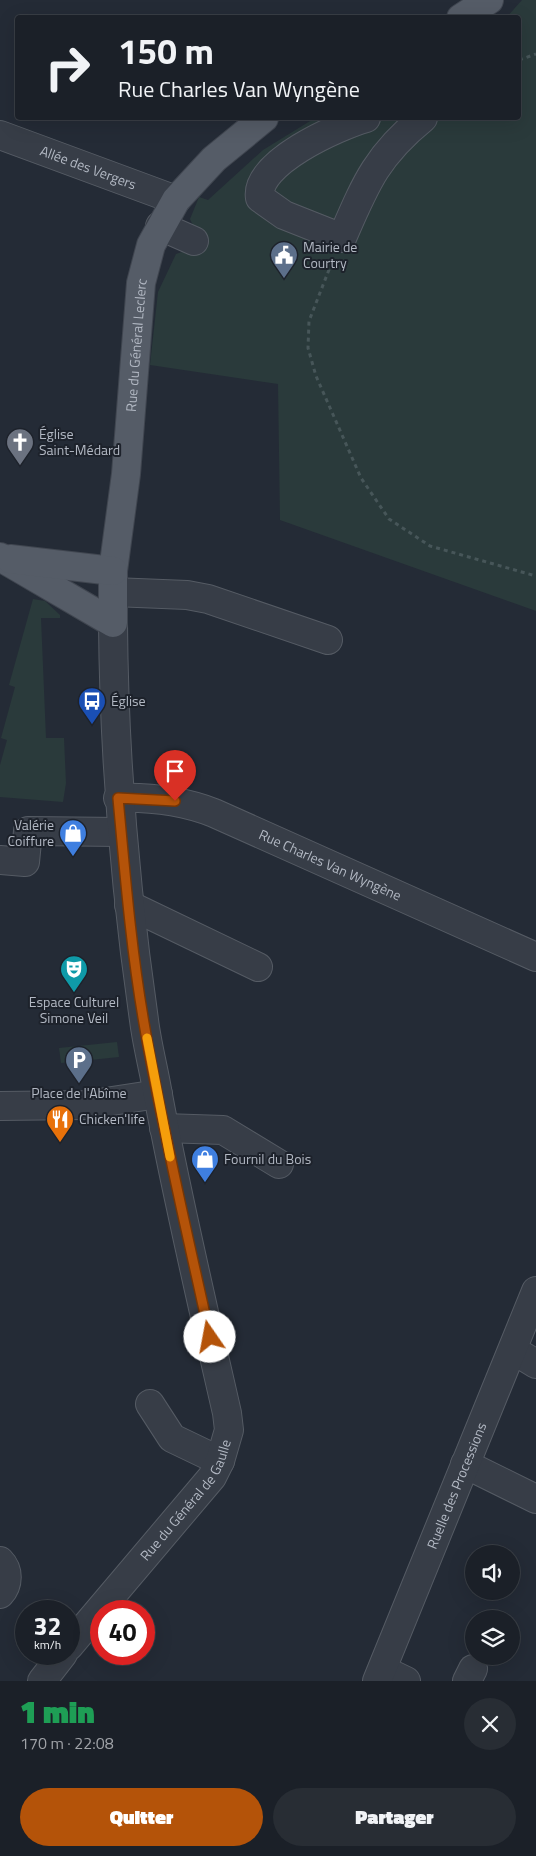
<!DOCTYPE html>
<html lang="fr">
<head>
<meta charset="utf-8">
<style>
  body { margin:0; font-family:"Titillium Web",sans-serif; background:#282d34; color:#f1f3f6; height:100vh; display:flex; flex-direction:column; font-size:19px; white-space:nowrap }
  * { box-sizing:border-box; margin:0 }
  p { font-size:16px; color:#a0a3a8 }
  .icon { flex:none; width:28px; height:28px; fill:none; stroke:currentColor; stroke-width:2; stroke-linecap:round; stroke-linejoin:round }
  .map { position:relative; height:1681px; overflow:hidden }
  .side { display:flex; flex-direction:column; background:#1b2028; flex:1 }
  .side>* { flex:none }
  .top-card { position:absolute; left:15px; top:15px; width:506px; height:105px; border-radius:5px; box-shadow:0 5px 20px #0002,0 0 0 1px #393e45; background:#1b2028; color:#f1f3f6; overflow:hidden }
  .tools { position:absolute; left:465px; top:1545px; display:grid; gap:10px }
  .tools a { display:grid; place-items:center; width:55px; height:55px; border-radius:50%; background:#1b2028; box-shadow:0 5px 20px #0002,0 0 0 1px #393e45; font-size:25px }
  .speed { position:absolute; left:15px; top:1600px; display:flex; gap:10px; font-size:25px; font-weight:700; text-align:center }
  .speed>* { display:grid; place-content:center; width:65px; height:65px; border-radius:50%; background:#1b2028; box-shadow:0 5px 20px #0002,0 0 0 1px #393e45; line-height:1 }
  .speed small { font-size:12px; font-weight:400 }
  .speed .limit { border:8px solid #d22; background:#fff; color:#111 }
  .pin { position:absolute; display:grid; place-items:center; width:42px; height:42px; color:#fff; margin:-51px -21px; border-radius:50% 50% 50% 0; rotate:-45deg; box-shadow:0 0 5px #0007 }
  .pin .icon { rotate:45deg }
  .me { position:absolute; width:55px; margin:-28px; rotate:348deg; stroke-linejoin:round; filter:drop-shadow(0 0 4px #0008) }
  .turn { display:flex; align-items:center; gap:18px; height:105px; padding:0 20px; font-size:22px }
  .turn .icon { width:65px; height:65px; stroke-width:2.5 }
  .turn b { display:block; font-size:35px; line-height:42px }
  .round { display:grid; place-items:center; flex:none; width:52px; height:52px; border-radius:26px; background:#282d34 }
  .summary { display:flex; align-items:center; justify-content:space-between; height:85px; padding:0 20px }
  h1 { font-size:30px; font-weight:800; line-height:38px; color:#1e9e55 }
  .action { display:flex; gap:10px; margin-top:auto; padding:10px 20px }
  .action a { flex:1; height:58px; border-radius:30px; background:#b45309; color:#fff; font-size:20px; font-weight:800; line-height:58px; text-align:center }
  .action a+a { background:#282d34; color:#f1f3f6 }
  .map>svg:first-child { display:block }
  .green { fill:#2a3a3b }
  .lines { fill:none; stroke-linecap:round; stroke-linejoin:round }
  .minor-casing { stroke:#555b64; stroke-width:30 }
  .major-casing { stroke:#404650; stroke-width:30 }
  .path { stroke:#475659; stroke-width:3; stroke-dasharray:4 4; stroke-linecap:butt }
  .minor { stroke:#373d47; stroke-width:28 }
  .major { stroke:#555c67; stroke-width:28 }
  .route-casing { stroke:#753606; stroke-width:12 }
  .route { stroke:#b45309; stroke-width:9 }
  .slow { stroke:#f59e0b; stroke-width:9 }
  .labels { text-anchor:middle; stroke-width:4; stroke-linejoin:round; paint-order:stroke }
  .street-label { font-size:14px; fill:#b2b8c3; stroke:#1d222b }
  .poi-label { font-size:14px; fill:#b2b8c3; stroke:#1d222b; text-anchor:start }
</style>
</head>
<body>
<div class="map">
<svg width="536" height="1681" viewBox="0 0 536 1681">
  <rect width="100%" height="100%" fill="#242b36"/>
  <g class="green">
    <polygon points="522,0 536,0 536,611 280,520 278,384 150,365 158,292 176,254 188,250 197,234 190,219 199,197 208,200 263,150 315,118 519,118 519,18 507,17"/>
    <polygon points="33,599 45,601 60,615 60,618 41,618 46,738 64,738 66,783 63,802 0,797 0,765 7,740 1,738 15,687 9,685"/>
    <polygon points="117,1042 119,1057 61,1063 59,1048"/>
  </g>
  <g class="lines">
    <g class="minor-casing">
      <g id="minor">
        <path d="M366,118C338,126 254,163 260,198L284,215L342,238C365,185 376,156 423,118"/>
        <path id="s1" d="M0,135L176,200"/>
        <polyline points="160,226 194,241"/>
        <polyline points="113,592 187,595 208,599 328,640"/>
        <path id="s2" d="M118,798C152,797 183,801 214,813L536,957"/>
        <polyline points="0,860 25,862 28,831 121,832"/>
        <polyline points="129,905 258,967"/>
        <polyline points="0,1106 86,1105 158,1094"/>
        <polyline points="164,1128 223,1130 279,1164"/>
        <polyline points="513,1350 536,1364"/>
        <polyline points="150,1404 172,1438 220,1461"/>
        <polyline points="465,1464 536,1499"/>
        <path d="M0,1561C9,1570 9,1584 0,1594"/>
        <path id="s3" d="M69,1646L212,1477L220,1461L229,1430L227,1413C203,1308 178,1202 158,1095C154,1070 147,1045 144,1020C125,888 114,757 113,623"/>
        <polyline points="383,1670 406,1681"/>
        <polyline points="42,1681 63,1654"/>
        <path id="s4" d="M377,1681L536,1291"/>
        <polyline points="467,1681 473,1669"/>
      </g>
    </g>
    <g class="major-casing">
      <g id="major">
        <polyline points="461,18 489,0"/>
        <path id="s5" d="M0,557L113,623V571L126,474L141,283L151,245L176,200L214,159L264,118"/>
        <polyline points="10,559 113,571"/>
      </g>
    </g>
    <g class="path">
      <polyline points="519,60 536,54"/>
      <polyline points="332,262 309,321 308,348 316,376 361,478 389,519 430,546 536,576"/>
    </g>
    <use href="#minor" class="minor"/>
    <use href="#major" class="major"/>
  </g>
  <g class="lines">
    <g class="route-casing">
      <path id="route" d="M175,801L118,798C125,873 131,949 144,1023C162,1128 187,1232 210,1337"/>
    </g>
    <use href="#route" class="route"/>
    <polyline class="slow" points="147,1038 170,1157"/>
  </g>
  <defs>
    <g id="civic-pin" transform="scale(1.4375)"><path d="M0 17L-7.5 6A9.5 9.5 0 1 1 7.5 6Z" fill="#5c6f8a" stroke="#1d222b"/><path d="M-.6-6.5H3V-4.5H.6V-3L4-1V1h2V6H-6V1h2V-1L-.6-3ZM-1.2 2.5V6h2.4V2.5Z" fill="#fff"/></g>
    <g id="church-pin" transform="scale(1.4375)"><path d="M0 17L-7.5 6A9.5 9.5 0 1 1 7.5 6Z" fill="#6b7280" stroke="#1d222b"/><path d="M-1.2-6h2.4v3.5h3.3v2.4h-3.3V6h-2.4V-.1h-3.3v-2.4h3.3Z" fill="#fff"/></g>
    <g id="bus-pin" transform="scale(1.4375)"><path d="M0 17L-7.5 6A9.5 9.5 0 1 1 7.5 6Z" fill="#1a4fb4" stroke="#1d222b"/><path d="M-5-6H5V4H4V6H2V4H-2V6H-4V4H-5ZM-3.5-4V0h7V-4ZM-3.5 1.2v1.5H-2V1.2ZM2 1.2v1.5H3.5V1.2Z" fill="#fff"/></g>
    <g id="shop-pin" transform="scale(1.4375)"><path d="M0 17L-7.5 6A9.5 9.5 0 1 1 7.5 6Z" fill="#3f7fe0" stroke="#1d222b"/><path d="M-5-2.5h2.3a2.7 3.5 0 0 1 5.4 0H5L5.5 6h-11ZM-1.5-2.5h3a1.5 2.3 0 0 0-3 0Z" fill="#fff"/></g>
    <g id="theatre-pin" transform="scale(1.4375)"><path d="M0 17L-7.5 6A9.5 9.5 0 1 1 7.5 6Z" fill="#0f9aa8" stroke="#1d222b"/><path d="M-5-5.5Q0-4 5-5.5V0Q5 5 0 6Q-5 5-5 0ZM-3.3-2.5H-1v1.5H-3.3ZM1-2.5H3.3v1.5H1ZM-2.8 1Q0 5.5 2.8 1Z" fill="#fff"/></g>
    <g id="parking-pin" transform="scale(1.4375)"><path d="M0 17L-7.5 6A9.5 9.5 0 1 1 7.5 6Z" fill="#5c6f8a" stroke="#1d222b"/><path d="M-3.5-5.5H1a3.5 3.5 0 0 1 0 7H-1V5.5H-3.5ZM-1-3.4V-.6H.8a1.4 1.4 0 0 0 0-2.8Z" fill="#fff"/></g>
    <g id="restaurant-pin" transform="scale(1.4375)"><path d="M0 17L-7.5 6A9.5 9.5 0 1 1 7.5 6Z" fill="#e8710a" stroke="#1d222b"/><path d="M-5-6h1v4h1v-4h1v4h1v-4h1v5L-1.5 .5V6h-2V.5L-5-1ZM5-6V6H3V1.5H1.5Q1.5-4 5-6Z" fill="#fff"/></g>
  </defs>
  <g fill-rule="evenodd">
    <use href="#civic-pin" x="284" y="255"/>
    <use href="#church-pin" x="20" y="442"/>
    <use href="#bus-pin" x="92" y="701"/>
    <use href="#shop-pin" x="73" y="833"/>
    <use href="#theatre-pin" x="74" y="969"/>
    <use href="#parking-pin" x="79" y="1060"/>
    <use href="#restaurant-pin" x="60" y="1119"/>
    <use href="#shop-pin" x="205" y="1159"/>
  </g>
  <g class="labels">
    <g class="street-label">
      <text dy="5" stroke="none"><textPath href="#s1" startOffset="94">Allée des Vergers</textPath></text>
      <text dy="5" stroke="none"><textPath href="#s5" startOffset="410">Rue du Général Leclerc</textPath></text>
      <text dy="5" stroke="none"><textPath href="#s2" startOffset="225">Rue Charles Van Wyngène</textPath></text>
      <text dy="5" stroke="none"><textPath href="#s4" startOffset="211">Ruelle des Processions</textPath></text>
      <text dy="5" stroke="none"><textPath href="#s3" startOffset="188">Rue du Général de Gaulle</textPath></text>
    </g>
    <g class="poi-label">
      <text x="303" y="252">Mairie de<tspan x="303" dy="16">Courtry</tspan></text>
      <text x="39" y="439">Église<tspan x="39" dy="16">Saint-Médard</tspan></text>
      <text x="111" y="706">Église</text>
      <text x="54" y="830" text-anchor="end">Valérie<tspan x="54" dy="16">Coiffure</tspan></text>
      <text x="74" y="1007" text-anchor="middle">Espace Culturel<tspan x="74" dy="16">Simone Veil</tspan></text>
      <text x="79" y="1098" text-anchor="middle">Place de l'Abîme</text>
      <text x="79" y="1124">Chicken'life</text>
      <text x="224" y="1164">Fournil du Bois</text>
    </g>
  </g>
</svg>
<div class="tools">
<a><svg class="icon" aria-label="sound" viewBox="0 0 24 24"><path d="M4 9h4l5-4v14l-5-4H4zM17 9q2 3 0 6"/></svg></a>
<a><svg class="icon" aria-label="layers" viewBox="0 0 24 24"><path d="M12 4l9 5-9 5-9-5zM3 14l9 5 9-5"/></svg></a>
</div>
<div class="speed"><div>32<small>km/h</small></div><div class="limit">40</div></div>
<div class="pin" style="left:175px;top:801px;background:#d93025"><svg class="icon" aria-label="arrive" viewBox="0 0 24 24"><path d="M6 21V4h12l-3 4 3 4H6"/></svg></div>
<svg class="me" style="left:210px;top:1337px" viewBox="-20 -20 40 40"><circle r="19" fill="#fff"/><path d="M0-13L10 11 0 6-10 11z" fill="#b45309"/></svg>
<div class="top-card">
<div class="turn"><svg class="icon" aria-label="right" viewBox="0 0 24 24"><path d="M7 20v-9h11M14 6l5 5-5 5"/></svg><div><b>150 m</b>Rue Charles Van Wyngène</div></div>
</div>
</div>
<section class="side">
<div class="summary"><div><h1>1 min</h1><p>170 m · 22:08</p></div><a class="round"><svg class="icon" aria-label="close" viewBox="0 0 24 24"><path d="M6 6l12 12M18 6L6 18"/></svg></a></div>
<div class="action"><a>Quitter</a><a>Partager</a></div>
</section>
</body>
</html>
